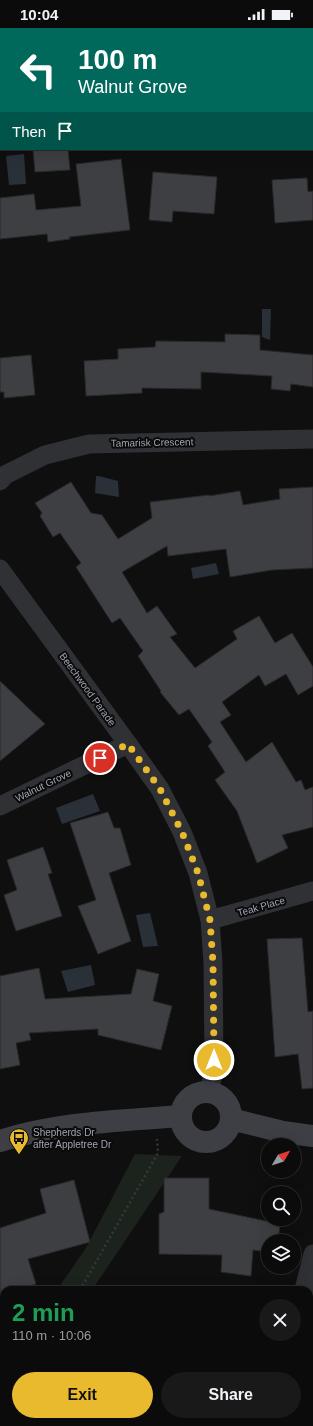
<!DOCTYPE html>
<html lang="en">
<head>
<meta charset="utf-8">
<style>
  body { margin:0; font-family:Arial,sans-serif; background:#19191a; color:#f1f3f6; height:100vh; display:flex; flex-direction:column; font-size:15px; white-space:nowrap }
  * { box-sizing:border-box; margin:0 }
  p { font-size:13px; color:#9a9b9d }
  .icon { flex:none; width:22px; height:22px; fill:none; stroke:currentColor; stroke-width:2; stroke-linecap:round; stroke-linejoin:round }
  .map { position:relative; flex:1; overflow:hidden }
  .side { position:absolute; left:0px; top:1258px; width:313px; height:140px; display:flex; flex-direction:column; background:#0b0b0c; border-radius:12px 12px 0 0; box-shadow:0 4px 16px #0002,0 0 0 1px #2b2b2d }
  .side>* { flex:none }
  .banner { position:absolute; left:0px; top:0px; width:313px; height:122px; box-shadow:0 4px 16px #0002,0 0 0 1px #2b2b2d; background:#00695c; color:#fff; overflow:hidden }
  .needle { width:26px; rotate:51deg }
  .buttons { position:absolute; left:261px; top:1110px; display:grid; gap:8px }
  .buttons a { display:grid; place-items:center; width:40px; height:40px; border-radius:50%; background:#0b0b0c; box-shadow:0 4px 16px #0002,0 0 0 1px #2b2b2d; font-size:20px }
  .pin { position:absolute; display:grid; place-items:center; width:34px; height:34px; color:#fff; margin:-17px; border:2px solid #fff; border-radius:50%; box-shadow:0 1px 4px #0007 }
  .me { position:absolute; width:44px; margin:-22px; rotate:0deg; stroke-linejoin:round; filter:drop-shadow(0 0 3px #0008) }
  .turn { display:flex; align-items:center; gap:14px; height:84px; padding:0 12px; font-size:18px }
  .turn .icon { width:52px; height:52px; stroke-width:2.5 }
  .turn b { display:block; font-size:28px; line-height:34px }
  .then { display:flex; align-items:center; height:38px; padding:0 12px; background:#0003; gap:8px; font-size:15px }
  .round { display:grid; place-items:center; flex:none; width:42px; height:42px; border-radius:21px; background:#19191a }
  .summary { display:flex; align-items:center; justify-content:space-between; height:68px; padding:0 12px }
  h1 { font-size:24px; font-weight:800; line-height:30px; color:#1e9e55 }
  .cta { display:flex; gap:8px; margin-top:auto; padding:8px 12px }
  .cta a { flex:1; height:46px; border-radius:24px; background:#e9ba2e; color:#111; font-size:16px; font-weight:800; line-height:46px; text-align:center }
  .cta a+a { background:#19191a; color:#f1f3f6 }
  .status { display:flex; justify-content:space-between; align-items:center; height:28px; padding:0 20px; background:#0b0b0c; direction:ltr }
  .status svg { height:11px; fill:currentColor }
  .map>svg:first-child { display:block }
  .green { fill:#1c231d }
  .water { fill:#293038 }
  .building { fill:#3e3f43; stroke:#29292c }
  .lines { fill:none; stroke-linecap:round; stroke-linejoin:round }
  .path { stroke:#36373c; stroke-width:2.5; stroke-dasharray:2 3; stroke-linecap:butt }
  .minor { stroke:#303135; stroke-width:19 }
  .secondary { stroke:#3e3f45; stroke-width:22 }
  .route { stroke:#e9ba2e; stroke-width:7; stroke-dasharray:0 12.6 }
  .labels { text-anchor:middle; stroke-width:4; stroke-linejoin:round; paint-order:stroke }
  .street-label { font-size:10px; fill:#a1a4b1; stroke:#0a0a0b }
  .poi-label { font-size:10px; fill:#a1a4b1; stroke:#0a0a0b; text-anchor:start }
</style>
</head>
<body>
<div class="status"><b>10:04</b><svg viewBox="0 0 49 12"><path d="M0 12V9h3v3zM5 12V6h3v6zM10 12V3h3v9zM15 12V0h3v12zM26 1h20v11H26zM47 4h2v5h-2z"/></svg></div>
<div class="map">
<svg width="313" height="1398" viewBox="0 0 313 1398">
  <rect width="100%" height="100%" fill="#0f0f10"/>
  <polygon class="green" points="135,1126 182,1128 92,1262 57,1262 86,1220"/>
  <g class="water">
    <polygon points="24,126 26,156 9,157 6,128"/>
    <polygon points="262,281 271,281 270,312 262,309"/>
    <polygon points="96,448 99,448 118,453 119,469 95,465"/>
    <polygon points="216,535 219,546 193,551 191,540"/>
    <polygon points="93,766 100,783 62,796 56,780"/>
    <polygon points="150,885 158,918 143,919 136,887"/>
    <polygon points="91,937 95,957 68,964 61,943"/>
  </g>
  <g class="building">
    <polygon points="33,121 68,121 70,142 35,144"/>
    <polygon points="121,131 130,202 69,209 70,211 48,214 47,206 0,211 0,170 34,166 36,182 81,178 76,136"/>
    <polygon points="153,144 217,149 214,186 173,183 172,194 149,192"/>
    <polygon points="307,150 308,164 313,163 313,192 275,195 272,152"/>
    <polygon points="225,306 260,307 260,322 313,327 313,359 291,356 290,363 271,361 272,348 201,344 201,361 142,360 142,365 86,368 84,333 118,331 118,321 155,319 156,313 225,314"/>
    <polygon points="31,327 35,367 4,370 4,364 0,364 0,330"/>
    <polygon points="71,454 91,485 102,487 118,511 152,490 150,474 209,467 209,468 240,463 243,477 280,471 279,461 313,459 313,540 272,542 230,549 226,521 168,528 167,518 122,544 147,585 157,578 177,606 170,609 195,640 237,611 233,603 259,588 275,615 292,605 313,639 313,658 298,667 286,646 265,658 259,647 222,674 231,687 220,694 246,734 272,714 296,754 301,752 305,762 313,759 313,799 282,807 288,820 257,835 237,783 215,752 225,744 208,718 212,714 189,681 179,687 160,664 161,663 138,628 143,623 120,590 112,595 76,539 81,535 60,505 53,509 40,488 42,485 35,475"/>
    <polygon points="0,653 45,696 0,733"/>
    <polygon points="108,784 114,800 120,800 131,837 109,845 131,913 98,926 78,878 96,872 70,795"/>
    <polygon points="43,819 52,845 48,846 62,888 16,903 4,867 17,862 7,832"/>
    <polygon points="302,910 308,984 313,983 313,1060 302,1061 298,1026 275,1029 267,911"/>
    <polygon points="39,940 45,971 131,966 137,941 159,946 153,973 172,978 161,1022 98,1007 98,1001 29,1005 31,1012 16,1015 20,1037 0,1041 0,948"/>
    <polygon points="164,1150 209,1150 209,1181 280,1196 278,1213 268,1213 268,1224 253,1222 251,1248 221,1244 222,1227 159,1226 159,1186 164,1184"/>
    <polygon points="74,1152 90,1214 28,1231 36,1256 17,1262 4,1262 4,1266 0,1267 0,1200 46,1185 40,1161"/>
  </g>
  <g class="lines">
    <g class="path">
      <polyline points="80,1262 158,1125 157,1111"/>
      <polyline points="8,1398 9,1394"/>
    </g>
    <g class="minor">
      <polyline points="0,453 5,447 45,427 89,416 313,411"/>
      <polyline points="0,541 128,716 160,761 182,804 198,845 210,892 213,935 214,1032 213,1046 209,1064"/>
      <polyline points="0,778 128,716"/>
      <polyline points="210,892 313,863"/>
      <polyline points="304,1262 313,1226"/>
      <polyline points="271,1398 271,1394"/>
    </g>
    <g class="secondary">
      <circle cx="206" cy="1089" r="25"/>
      <polyline points="231,1091 283,1104 313,1108"/>
      <path d="M0,1113C59,1094 121,1093 181,1088"/>
    </g>
  </g>
  <g class="lines">
    <polyline class="route" points="100,730 128,716 160,761 182,804 198,845 210,892 213,935 214,1032"/>
  </g>
  <defs>
    <g id="bus-pin" transform="scale(1)"><path d="M0 17L-7.5 6A9.5 9.5 0 1 1 7.5 6Z" fill="#e9ba2e" stroke="#0a0a0b"/><path d="M-5-6H5V4H4V6H2V4H-2V6H-4V4H-5ZM-3.5-4V0h7V-4ZM-3.5 1.2v1.5H-2V1.2ZM2 1.2v1.5H3.5V1.2Z" fill="#111"/></g>
  </defs>
  <g fill-rule="evenodd">
    <use href="#bus-pin" x="19" y="1110"/>
  </g>
  <g class="labels">
    <g class="street-label">
      <text transform="translate(152 414) rotate(-1)" y="4">Tamarisk Crescent</text>
      <text transform="translate(88 661) rotate(54)" y="4">Beechwood Parade</text>
      <text transform="translate(43 757) rotate(-26)" y="4">Walnut Grove</text>
      <text transform="translate(261 878) rotate(-16)" y="4">Teak Place</text>
    </g>
    <g class="poi-label">
      <text x="33" y="1108">Shepherds Dr<tspan x="33" dy="12">after Appletree Dr</tspan></text>
    </g>
  </g>
</svg>
<div class="buttons">
<a><svg class="needle" viewBox="-14 -14 28 28"><path d="M0-13l5 13h-10z" fill="#e53935"/><path d="M0 13l5-13h-10z" fill="#9a9b9d"/></svg></a>
<a><svg class="icon" aria-label="search" viewBox="0 0 24 24"><circle cx="10" cy="10" r="6"/><path d="M15 15l6 6"/></svg></a>
<a><svg class="icon" aria-label="layers" viewBox="0 0 24 24"><path d="M12 4l9 5-9 5-9-5zM3 14l9 5 9-5"/></svg></a>
</div>
<div class="pin" style="left:100px;top:730px;background:#d93025"><svg class="icon" aria-label="arrive" viewBox="0 0 24 24"><path d="M6 21V4h12l-3 4 3 4H6"/></svg></div>
<svg class="me" style="left:214px;top:1032px" viewBox="-20 -20 40 40"><circle r="17" fill="#e9ba2e" stroke="#fff" stroke-width="3"/><path d="M0-11L8 9 0 5-8 9z" fill="#fff"/></svg>
<div class="banner">
<div class="turn"><svg class="icon" aria-label="left" viewBox="0 0 24 24"><path d="M17 20v-9H6M10 6l-5 5 5 5"/></svg><div><b>100 m</b>Walnut Grove</div></div>
<div class="then">Then<svg class="icon" aria-label="arrive" viewBox="0 0 24 24"><path d="M6 21V4h12l-3 4 3 4H6"/></svg></div>
</div>
<section class="side">
<div class="summary"><div><h1>2 min</h1><p>110 m · 10:06</p></div><a class="round"><svg class="icon" aria-label="close" viewBox="0 0 24 24"><path d="M6 6l12 12M18 6L6 18"/></svg></a></div>
<div class="cta"><a>Exit</a><a>Share</a></div>
</section>
</div>
</body>
</html>
